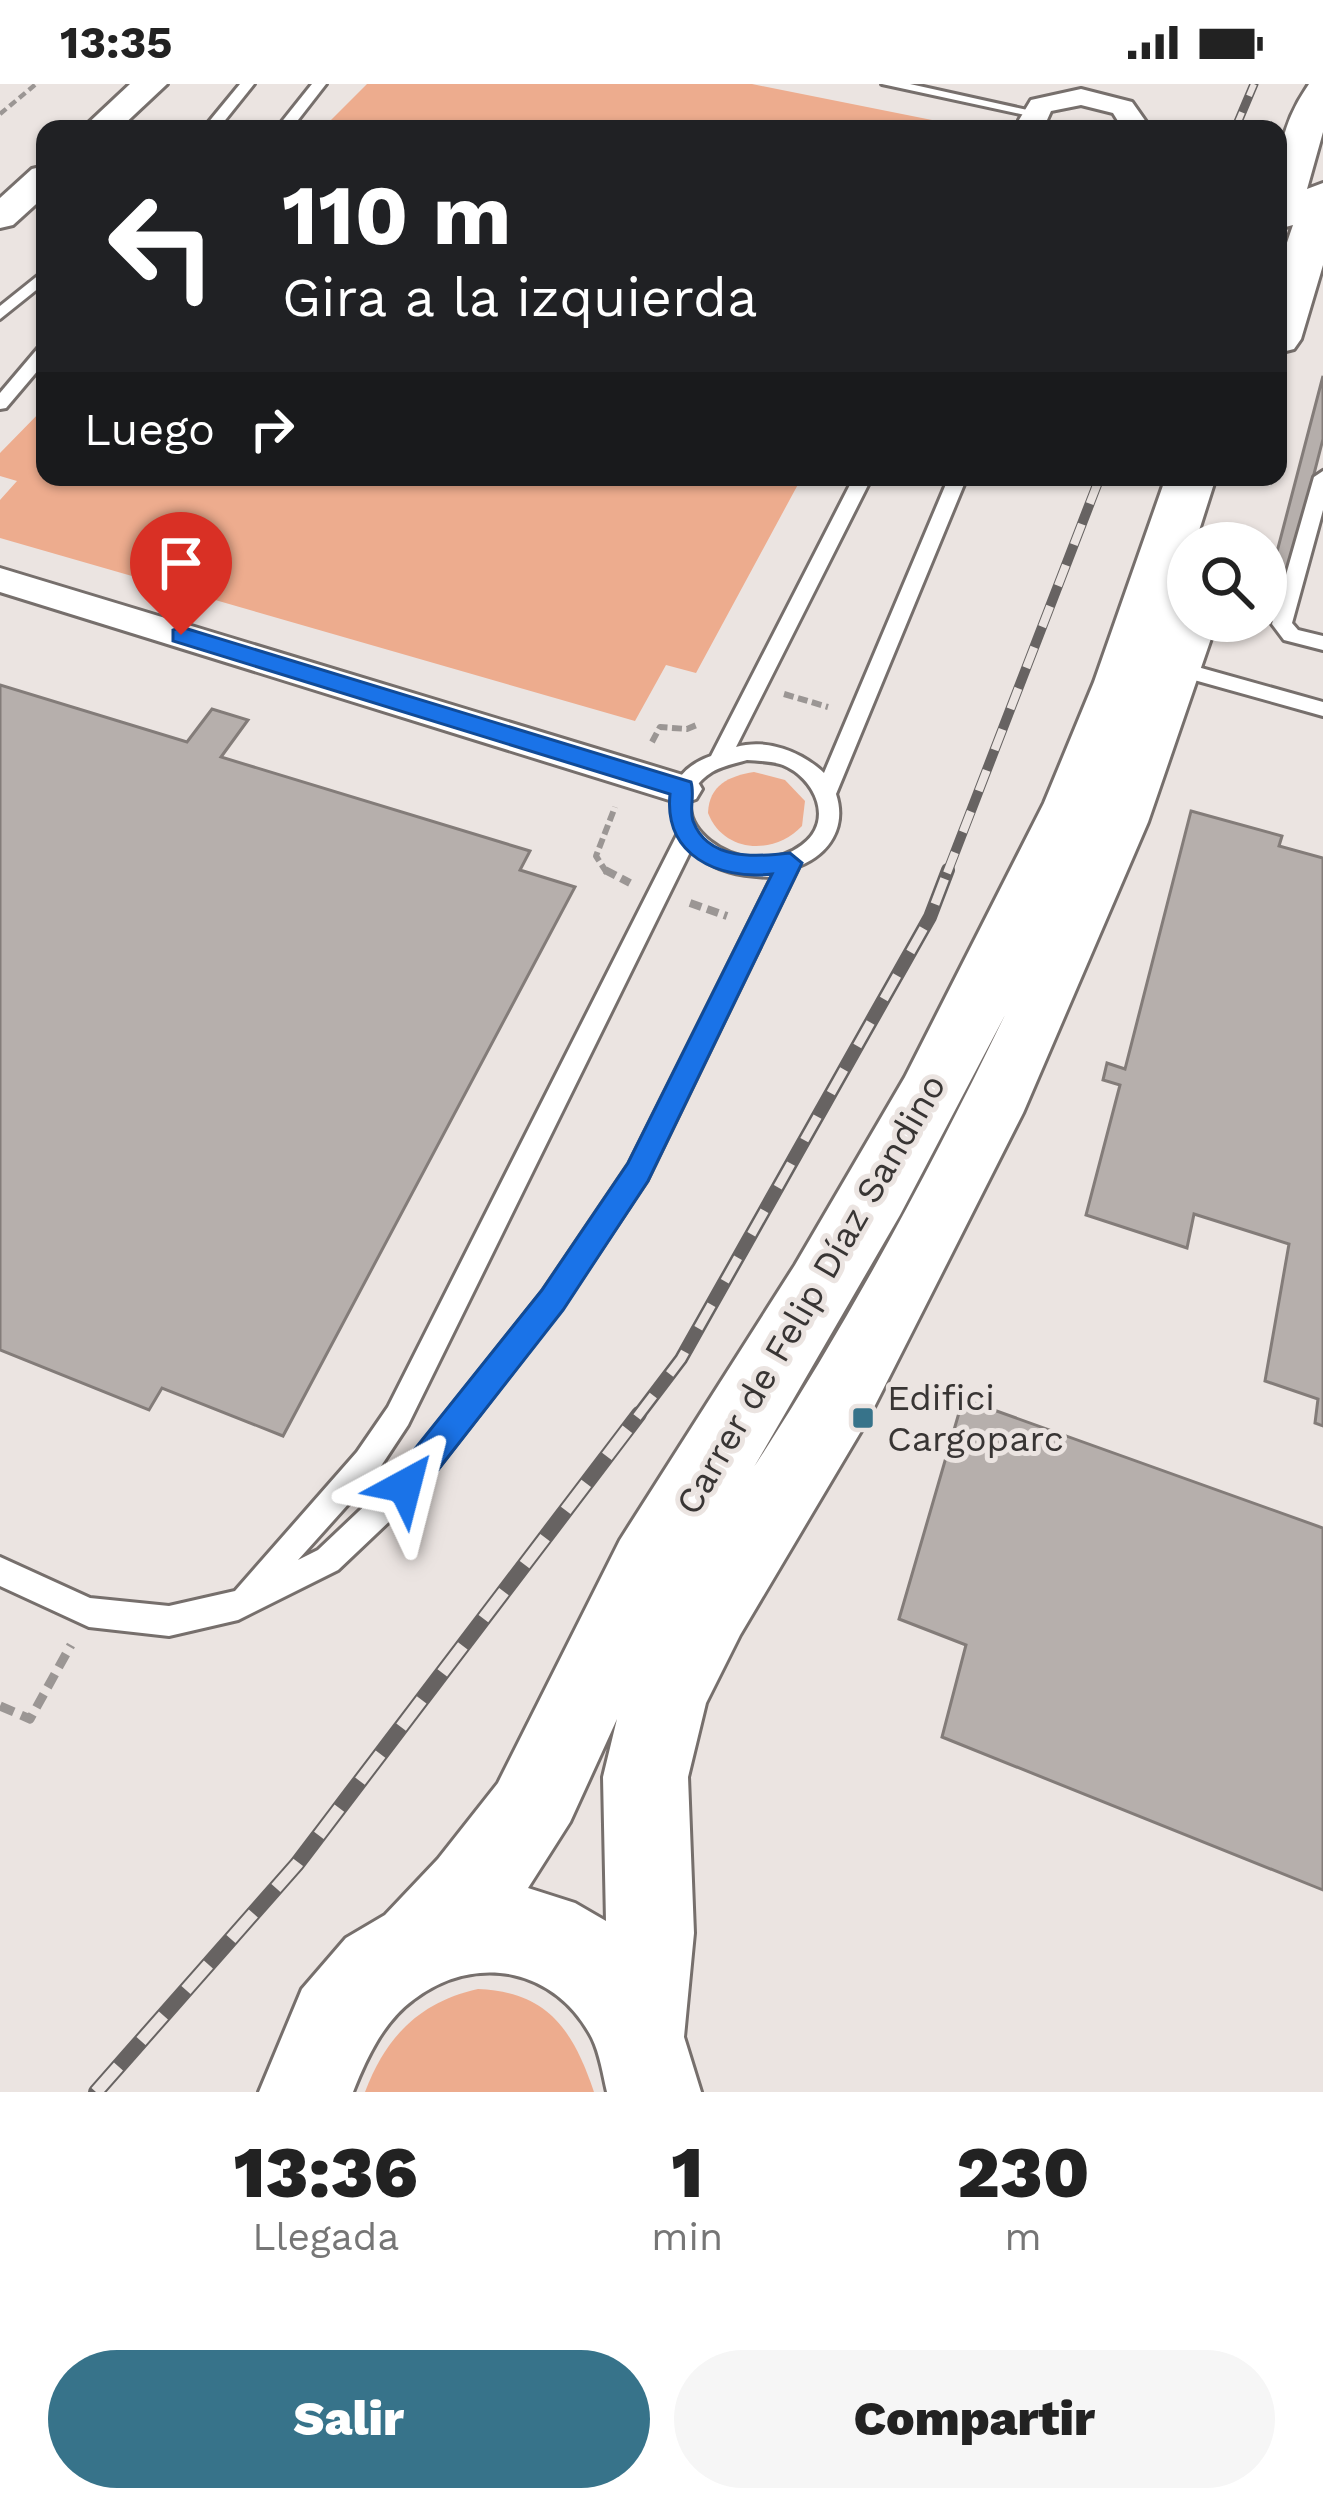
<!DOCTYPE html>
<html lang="es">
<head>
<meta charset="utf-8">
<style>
  body { margin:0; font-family:"Work Sans",sans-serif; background:#f6f6f6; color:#222; height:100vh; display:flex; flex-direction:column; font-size:45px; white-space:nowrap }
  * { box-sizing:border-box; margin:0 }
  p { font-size:39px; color:#767676 }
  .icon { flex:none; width:66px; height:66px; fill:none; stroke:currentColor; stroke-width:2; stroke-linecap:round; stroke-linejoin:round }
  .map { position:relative; height:2008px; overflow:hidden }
  .side { display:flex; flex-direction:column; background:#fff; flex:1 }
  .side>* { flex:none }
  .banner { position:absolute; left:36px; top:36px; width:1251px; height:366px; border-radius:24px; box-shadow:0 3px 9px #0004; background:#202124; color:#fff; overflow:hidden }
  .buttons { position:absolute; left:1167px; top:438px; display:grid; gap:24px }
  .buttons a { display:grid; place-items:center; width:120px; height:120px; border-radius:50%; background:#fff; box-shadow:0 3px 9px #0004; font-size:60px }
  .pin { position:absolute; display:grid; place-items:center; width:102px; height:102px; color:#fff; margin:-123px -51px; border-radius:50% 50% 50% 0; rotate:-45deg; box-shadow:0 0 12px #0007 }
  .pin .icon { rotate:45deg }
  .me { position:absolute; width:132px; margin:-66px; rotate:38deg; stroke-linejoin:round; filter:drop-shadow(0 0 9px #0008) }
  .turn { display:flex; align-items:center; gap:42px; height:252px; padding:0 48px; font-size:54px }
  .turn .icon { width:156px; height:156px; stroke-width:2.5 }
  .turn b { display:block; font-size:84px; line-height:102px }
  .then { display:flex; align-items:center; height:114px; padding:0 48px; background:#0003; gap:24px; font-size:45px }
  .eta { display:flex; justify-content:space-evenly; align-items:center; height:204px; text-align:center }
  .eta b { font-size:72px; font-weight:800; line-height:84px }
  .button { display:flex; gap:24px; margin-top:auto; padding:24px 48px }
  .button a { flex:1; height:138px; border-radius:72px; background:#37738a; color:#fff; font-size:48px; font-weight:800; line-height:138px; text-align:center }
  .button a+a { background:#f6f6f6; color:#222 }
  .status { display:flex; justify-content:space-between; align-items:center; height:84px; padding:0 60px; background:#fff; direction:ltr }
  .status svg { height:33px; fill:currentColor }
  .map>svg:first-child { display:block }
  .green { fill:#edac8e }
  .building { fill:#b6afac; stroke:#837c79; stroke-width:3 }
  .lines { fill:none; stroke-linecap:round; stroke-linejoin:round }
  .service-casing { stroke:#766f6c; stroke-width:6 }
  .minor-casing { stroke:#766f6c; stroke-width:6 }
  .tertiary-casing { stroke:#766f6c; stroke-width:6 }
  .secondary-casing { stroke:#766f6c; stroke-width:6 }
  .path-far3 { stroke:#9b9694; stroke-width:4.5; stroke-dasharray:8 4.5; stroke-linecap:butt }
  .path-far2 { stroke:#9b9694; stroke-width:6; stroke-dasharray:10 4.5; stroke-linecap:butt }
  .path-far1 { stroke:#9b9694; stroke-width:8; stroke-dasharray:12 6; stroke-linecap:butt }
  .path { stroke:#9b9694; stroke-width:9; stroke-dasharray:15 8; stroke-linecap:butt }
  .service { fill:#fff; fill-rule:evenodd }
  .minor { fill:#fff; fill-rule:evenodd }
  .tertiary { fill:#fff; fill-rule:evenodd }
  .secondary { fill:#fff; fill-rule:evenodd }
  .rail-far3-casing { stroke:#676362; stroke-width:9 }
  .rail-far2-casing { stroke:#676362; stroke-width:10 }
  .rail-far1-casing { stroke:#676362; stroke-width:14 }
  .rail-casing { stroke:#676362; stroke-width:16 }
  .rail-far3 { stroke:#ebe4e1; stroke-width:6; stroke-dasharray:18; stroke-linecap:butt }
  .rail-far2 { stroke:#ebe4e1; stroke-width:8; stroke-dasharray:22; stroke-linecap:butt }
  .rail-far1 { stroke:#ebe4e1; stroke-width:9; stroke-dasharray:27; stroke-linecap:butt }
  .rail { stroke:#ebe4e1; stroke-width:12; stroke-dasharray:34; stroke-linecap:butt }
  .route { fill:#1a73e8; stroke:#114b97; stroke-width:3 }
  .poi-dot { fill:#37738a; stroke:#ebe4e1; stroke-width:4.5 }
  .labels { text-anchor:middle; stroke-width:10; stroke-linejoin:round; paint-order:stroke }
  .street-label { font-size:36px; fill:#383534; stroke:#ebe4e1 }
  .poi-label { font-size:36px; fill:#383534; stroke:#ebe4e1; text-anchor:start }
</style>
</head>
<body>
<div class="status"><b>13:35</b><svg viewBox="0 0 49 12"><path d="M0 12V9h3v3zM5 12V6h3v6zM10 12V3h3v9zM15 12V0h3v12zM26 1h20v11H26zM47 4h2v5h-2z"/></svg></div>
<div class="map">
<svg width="1323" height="2008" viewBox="0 0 1323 2008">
  <rect width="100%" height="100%" fill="#ebe4e1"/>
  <g class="green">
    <polygon points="367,0 752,0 967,43 322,45"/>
    <polygon points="45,323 45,393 802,393 696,589 666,581 635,637 0,454 0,416 17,397 0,392 0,369"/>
    <path d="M754,688L785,696L805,717L802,742C775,771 724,770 708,729C709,701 729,692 754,688Z"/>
    <path d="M478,1905C548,1908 573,1946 594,2008H365C386,1952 420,1918 478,1905Z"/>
  </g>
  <g class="building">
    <polygon points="1323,292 1323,355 1283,510 1267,506"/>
    <polygon points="0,601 187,658 212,625 248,636 221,673 530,767 520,786 575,803 283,1352 162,1304 149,1326 0,1266"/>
    <polygon points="1191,727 1282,752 1279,762 1323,774 1323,1342 1315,1339 1318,1315 1265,1297 1289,1160 1194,1130 1187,1164 1086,1131 1120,1001 1103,996 1107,979 1125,985"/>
    <polygon points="963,1315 1323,1444 1323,1806 942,1653 966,1561 899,1535"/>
  </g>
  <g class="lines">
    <g class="service-casing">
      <g id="service">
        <polygon points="240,0 254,0 218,45 203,45"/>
        <polygon points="312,0 326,0 291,45 276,45"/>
        <polygon points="882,0 910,0 1041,29 1034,33"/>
        <polygon points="45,186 45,199 0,235 0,222"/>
        <polygon points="45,262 45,278 6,324 0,325 0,309 39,263"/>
        <polygon points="1323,387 1323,426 1292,539 1298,546 1323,552 1323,566 1284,556 1272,540 1314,393"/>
        <path d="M854,393H872L736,663C767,654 802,668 824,689L949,393H967L836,710C847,743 829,770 799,782L647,1096L561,1225L415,1413L338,1486L238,1536L169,1552L89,1543L0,1502V1473L90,1514L169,1522L235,1507L357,1368L388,1323L678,749C663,714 674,685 711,672ZM747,676C759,677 772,677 783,681C815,694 835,737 802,761C743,806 646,730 712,688C722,682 736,679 747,676ZM691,766C715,788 741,792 772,793L629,1080L543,1207L395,1393L318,1466L298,1476L377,1388L408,1341Z"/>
        <polygon points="1169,575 1323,618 1323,632 1162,587 1159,582"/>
      </g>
    </g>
    <g class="minor-casing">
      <g id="minor">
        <polygon points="1081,5 1132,18 1151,45 1123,45 1113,29 1081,21 1051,27 1047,36 1050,45 1022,45 1019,36 1031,16"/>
        <polygon points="0,484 696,695 702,705 696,715 682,720 0,508"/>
      </g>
    </g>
    <g class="tertiary-casing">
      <g id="tertiary">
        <polygon points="130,0 167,0 119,45 82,45"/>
        <polygon points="45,82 45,112 13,141 0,144 0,114 32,85"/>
      </g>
    </g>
    <g class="secondary-casing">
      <g id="secondary">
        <path d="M1309,0H1323V48L1307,105L1323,99V181L1301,255L1294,265L1278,269V185L1293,141L1278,145C1278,85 1274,51 1309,0Z"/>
        <path d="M1166,393H1216L1195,459H1188V481L1174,523L1188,519V537H1217L1148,738L1023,1029L867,1337L740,1551L706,1619L688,1693L694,1849L684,1953L701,2008H607C603,1991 600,1970 592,1954C556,1884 475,1868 413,1916C383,1938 366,1975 353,2008H259L302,1905L346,1854L385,1831L438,1775L498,1699L620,1456L795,1181L905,993L1044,719L1094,598ZM1005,931C930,1086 848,1239 754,1383L900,1131ZM617,1635L603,1693L606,1837L575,1819L528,1804L570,1738Z"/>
      </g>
    </g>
    <polyline class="path-far3" points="0,30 36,0"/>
    <g class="path-far2">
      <polyline points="784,610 828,623"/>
      <polyline points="652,658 660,643 687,645 699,640"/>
      <polyline points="607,789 596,772 615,723"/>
    </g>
    <g class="path-far1">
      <polyline points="605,786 630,799"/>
      <polyline points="690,819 727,832"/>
    </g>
    <polyline class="path" points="0,1622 30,1635 71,1561"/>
    <use href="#service" class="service"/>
    <use href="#minor" class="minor"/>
    <use href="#tertiary" class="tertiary"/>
    <use href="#secondary" class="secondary"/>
    <g class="rail-far3-casing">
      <polyline id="rail-far3" points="1235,45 1254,0"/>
    </g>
    <g class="rail-far2-casing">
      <polyline id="rail-far2" points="947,789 1100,393"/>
    </g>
    <g class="rail-far1-casing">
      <polyline id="rail-far1" points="637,1333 681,1275 930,833 948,786"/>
    </g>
    <g class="rail-casing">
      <polyline id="rail" points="96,2008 297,1780 639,1330"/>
    </g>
    <use href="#rail-far3" class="rail-far3"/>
    <use href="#rail-far2" class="rail-far2"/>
    <use href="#rail-far1" class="rail-far1"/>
    <use href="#rail" class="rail"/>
  </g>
  <path class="route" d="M181,543L691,698C695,711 689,725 693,737C708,777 756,773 790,769L802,779L648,1097L563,1226L416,1414L405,1418L394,1414L389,1402L394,1391L542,1206L628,1079L772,790C717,796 664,771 670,710L173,557V546Z"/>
  <rect class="poi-dot" x="851" y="1322" width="24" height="24" rx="6"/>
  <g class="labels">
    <g class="street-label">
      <text transform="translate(810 1210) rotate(-60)" y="13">Carrer de Felip Díaz Sandino</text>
    </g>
    <g class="poi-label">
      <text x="887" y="1326">Edifici<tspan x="887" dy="41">Cargoparc</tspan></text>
    </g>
  </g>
</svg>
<div class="buttons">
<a><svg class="icon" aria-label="search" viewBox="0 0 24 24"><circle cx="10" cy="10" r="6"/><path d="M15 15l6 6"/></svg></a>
</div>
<div class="pin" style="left:181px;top:551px;background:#d93025"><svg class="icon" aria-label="arrive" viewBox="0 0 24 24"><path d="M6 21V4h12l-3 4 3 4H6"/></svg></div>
<svg class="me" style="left:405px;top:1402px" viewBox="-20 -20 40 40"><path d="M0-17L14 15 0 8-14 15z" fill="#1a73e8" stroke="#fff" stroke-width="4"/></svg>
<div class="banner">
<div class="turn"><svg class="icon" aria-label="left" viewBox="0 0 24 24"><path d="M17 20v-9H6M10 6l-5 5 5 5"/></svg><div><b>110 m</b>Gira a la izquierda</div></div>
<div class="then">Luego<svg class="icon" aria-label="right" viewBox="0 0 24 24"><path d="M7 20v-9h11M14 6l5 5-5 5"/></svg></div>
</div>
</div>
<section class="side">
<div class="eta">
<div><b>13:36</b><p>Llegada</p></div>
<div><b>1</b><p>min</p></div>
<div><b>230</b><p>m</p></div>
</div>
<div class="button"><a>Salir</a><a>Compartir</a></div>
</section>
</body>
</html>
